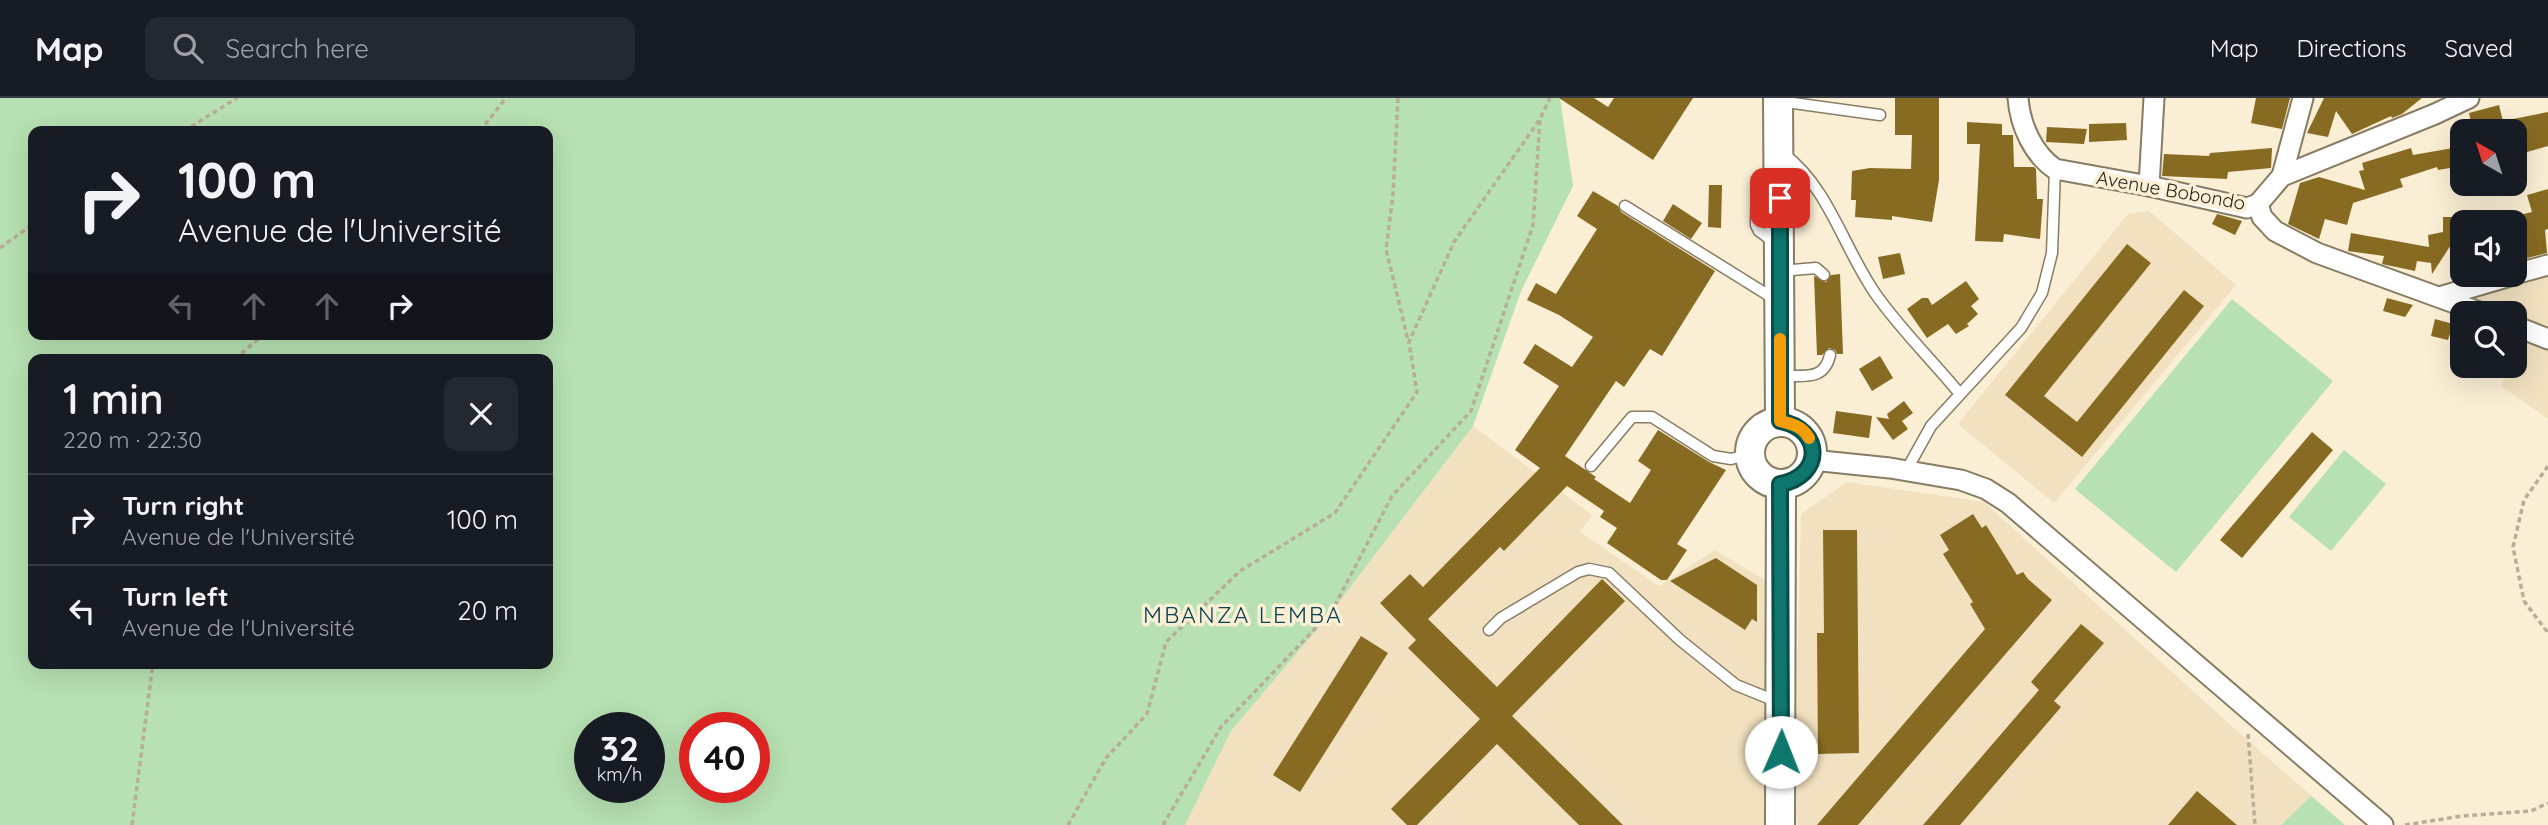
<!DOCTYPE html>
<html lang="en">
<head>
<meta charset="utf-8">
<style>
  body { margin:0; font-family:Quicksand,sans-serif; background:#242831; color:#f1f3f6; height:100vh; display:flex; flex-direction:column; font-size:26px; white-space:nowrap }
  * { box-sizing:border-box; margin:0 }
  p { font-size:23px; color:#9ea1a6 }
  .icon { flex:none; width:38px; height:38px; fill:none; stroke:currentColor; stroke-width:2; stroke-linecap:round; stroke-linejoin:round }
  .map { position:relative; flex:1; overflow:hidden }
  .details { position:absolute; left:28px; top:256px; width:525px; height:315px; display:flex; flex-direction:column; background:#171b24; border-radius:14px; box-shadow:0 7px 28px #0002 }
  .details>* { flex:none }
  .top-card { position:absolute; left:28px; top:28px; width:525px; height:214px; border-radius:14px; box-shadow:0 7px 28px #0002; background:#171b24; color:#f1f3f6; overflow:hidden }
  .needle { width:46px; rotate:321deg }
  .controls { position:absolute; left:2450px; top:21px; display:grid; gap:14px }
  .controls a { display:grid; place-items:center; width:77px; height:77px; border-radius:14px; background:#171b24; box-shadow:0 7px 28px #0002; font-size:35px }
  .speed { position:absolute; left:574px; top:614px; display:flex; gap:14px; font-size:35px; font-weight:700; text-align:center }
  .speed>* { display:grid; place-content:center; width:91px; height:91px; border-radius:50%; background:#171b24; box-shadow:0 7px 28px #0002; line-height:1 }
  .speed small { font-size:18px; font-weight:400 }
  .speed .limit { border:10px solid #d22; background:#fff; color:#111 }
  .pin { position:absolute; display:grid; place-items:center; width:60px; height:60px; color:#fff; margin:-30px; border-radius:14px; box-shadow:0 4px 10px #0006 }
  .me { position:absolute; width:77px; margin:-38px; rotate:1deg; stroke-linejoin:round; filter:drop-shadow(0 0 5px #0008) }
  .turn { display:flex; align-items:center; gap:24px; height:147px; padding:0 35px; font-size:32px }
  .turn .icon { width:91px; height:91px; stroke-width:2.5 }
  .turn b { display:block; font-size:49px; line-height:60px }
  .lanes { display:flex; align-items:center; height:66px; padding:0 35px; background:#0003; justify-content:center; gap:35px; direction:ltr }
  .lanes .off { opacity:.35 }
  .round { display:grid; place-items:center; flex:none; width:74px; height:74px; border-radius:14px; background:#242831 }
  .headline { display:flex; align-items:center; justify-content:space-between; height:119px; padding:0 35px }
  h1 { font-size:42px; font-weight:600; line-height:52px }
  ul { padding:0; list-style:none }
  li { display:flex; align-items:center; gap:21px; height:91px; padding:0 35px; border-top:2px solid #363941 }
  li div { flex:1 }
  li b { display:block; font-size:26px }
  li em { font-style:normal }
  header { display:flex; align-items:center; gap:42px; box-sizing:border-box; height:98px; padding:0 35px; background:#171b24; border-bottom:2px solid #363941 }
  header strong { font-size:33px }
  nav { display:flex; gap:38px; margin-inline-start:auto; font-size:24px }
  .search { width:490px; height:63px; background:#242831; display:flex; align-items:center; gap:18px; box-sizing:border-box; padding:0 24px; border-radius:14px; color:#9ea1a6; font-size:26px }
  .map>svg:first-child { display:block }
  .built { fill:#f1e1c0 }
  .green { fill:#b7e1b2; fill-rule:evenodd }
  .building { fill:#886b22 }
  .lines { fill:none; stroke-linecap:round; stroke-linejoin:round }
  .lane-casing { stroke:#877c64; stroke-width:13 }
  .street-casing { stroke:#877c64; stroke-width:23 }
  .secondary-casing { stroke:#877c64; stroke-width:32 }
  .path { stroke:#b7ad98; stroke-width:3.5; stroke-dasharray:5 3.5; stroke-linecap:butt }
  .lane { stroke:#fff; stroke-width:10 }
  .street { stroke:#fff; stroke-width:19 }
  .secondary { stroke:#fff; stroke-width:28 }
  .route-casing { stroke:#0a4d48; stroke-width:18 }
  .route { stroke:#0f766e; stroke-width:12 }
  .slow { stroke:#f59e0b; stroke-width:12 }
  .labels { text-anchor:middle; stroke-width:7; stroke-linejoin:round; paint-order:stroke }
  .street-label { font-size:19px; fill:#231e15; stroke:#faeed4 }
  .quarter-label { font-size:23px; letter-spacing:2px; fill:#084351; stroke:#faeed4 }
</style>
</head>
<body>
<header>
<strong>Map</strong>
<div class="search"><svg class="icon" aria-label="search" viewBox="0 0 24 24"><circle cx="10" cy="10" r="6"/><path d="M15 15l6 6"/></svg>Search here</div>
<nav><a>Map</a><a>Directions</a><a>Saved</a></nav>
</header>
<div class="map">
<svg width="2548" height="727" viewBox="0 0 2548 727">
  <rect width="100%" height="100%" fill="#faeed4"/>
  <g class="built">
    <polygon points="2149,113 2236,187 2054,405 1958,326 2128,116"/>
    <polygon points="2548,174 2548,321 2501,288 2511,268 2515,268 2515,260 2531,226 2515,219 2515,215 2505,215 2474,203 2478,193"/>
    <polygon points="1473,328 1592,417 1580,434 1659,488 1715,452 1768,484 1767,727 1185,727 1231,633 1332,512"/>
    <polygon points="1847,384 1984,404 2235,631 2345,727 1797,727 1796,633 1801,416"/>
  </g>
  <g class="green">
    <path d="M0,0H1560L1573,88L1521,193L1473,328L1332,513L1231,633L1185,727H0ZM33,33H548V236H33ZM33,261H548V565H33ZM590,630H649V690H590ZM695,630H754V690H695Z"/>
    <polygon points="2232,201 2333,283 2176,474 2075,391"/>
    <polygon points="2344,352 2386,386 2331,453 2289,419"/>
    <polygon points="2311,698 2345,727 2281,727"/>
  </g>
  <g class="building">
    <polygon points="1559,0 1594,0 1608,9 1614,0 1693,0 1653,62"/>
    <polygon points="1895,0 1939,0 1939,82 1932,124 1892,118 1892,122 1855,119 1856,102 1851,102 1852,73 1870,70 1911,71 1912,37 1895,37"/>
    <polygon points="2256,0 2290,0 2282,31 2251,25"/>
    <polygon points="2324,0 2422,0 2402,16 2392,20 2391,18 2352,36 2336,13 2328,39 2307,35"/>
    <polygon points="2499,7 2503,23 2548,14 2548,48 2520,56 2515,33 2473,33 2469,15"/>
    <polygon points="1967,24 2002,26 2002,37 2013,37 2014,69 2034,69 2036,71 2037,101 2043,101 2040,141 2004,136 2003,144 1975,143 1980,46 1967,46"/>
    <polygon points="2126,25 2127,42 2089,44 2089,26"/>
    <polygon points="2047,29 2087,31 2084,46 2046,44"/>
    <polygon points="2459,49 2462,68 2438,72 2437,69 2400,81 2403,89 2353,105 2347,127 2325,121 2319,141 2288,126 2300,85 2319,79 2365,92 2359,73 2364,72 2362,65 2411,50 2413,57"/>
    <polygon points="2272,50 2271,70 2228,74 2227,81 2162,78 2164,56 2209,58 2210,55"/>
    <polygon points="1709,87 1722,87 1721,130 1708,129"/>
    <polygon points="2548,91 2548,131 2545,132 2547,155 2515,163 2515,138 2523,137 2519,117 2532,114 2527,97"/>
    <polygon points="1593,93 1618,108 1621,114 1715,173 1662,258 1650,251 1624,289 1616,283 1565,358 1596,379 1594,381 1630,405 1651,372 1638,363 1658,332 1709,364 1726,372 1677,446 1687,452 1667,482 1661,482 1607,445 1617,430 1600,419 1604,413 1567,388 1504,453 1500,449 1428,521 1497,589 1602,481 1625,503 1512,618 1623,727 1579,727 1497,646 1417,727 1407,727 1391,711 1480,621 1408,550 1416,542 1380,505 1410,476 1423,489 1540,370 1515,352 1559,288 1523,265 1535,246 1572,269 1593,239 1559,217 1527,202 1536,185 1556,196 1597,131 1577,118"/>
    <polygon points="1673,106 1702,125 1691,141 1663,123"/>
    <polygon points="2217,116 2242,123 2235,137 2212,126"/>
    <polygon points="2443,119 2462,119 2462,130 2432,176 2431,165 2417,163 2415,173 2382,166 2384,158 2348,153 2351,135 2429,149 2428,137 2443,134"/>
    <polygon points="2127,146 2151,165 2044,298 2077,324 2184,192 2204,208 2082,359 2005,297"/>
    <polygon points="1900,155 1905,176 1883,181 1878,159"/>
    <polygon points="1840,176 1843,256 1837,256 1835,252 1829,250 1822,257 1817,257 1814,178 1826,184 1831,177"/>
    <polygon points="1966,183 1979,201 1971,208 1978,216 1967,226 1969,228 1956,236 1948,226 1927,240 1907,211 1922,200 1928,200 1932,207"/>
    <polygon points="2387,200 2413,207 2405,219 2383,213"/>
    <polygon points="2435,221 2453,226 2448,242 2431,238"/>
    <polygon points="1880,258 1893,280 1872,293 1859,271"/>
    <polygon points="1904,303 1913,315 1902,323 1908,331 1893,342 1876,319 1889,321 1887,316"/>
    <polygon points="1836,313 1872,318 1869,340 1833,335"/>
    <polygon points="2312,334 2333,352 2242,460 2220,442"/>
    <polygon points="1973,416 1982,430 1986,427 2017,477 2023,474 2028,481 2052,502 1858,727 1817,727 1985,531 1970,506 1973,504 1943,456 1949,452 1940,437"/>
    <polygon points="1823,432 1857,432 1859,655 1818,656 1817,535 1824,535"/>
    <polygon points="1716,460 1757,487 1757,524 1752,521 1745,532 1670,483"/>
    <polygon points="2081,526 2104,545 2054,603 2061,609 1960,727 1923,727 2039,592 2031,584"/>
    <polygon points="1361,538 1388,555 1300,694 1273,677"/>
    <polygon points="2197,693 2237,727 2168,727"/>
  </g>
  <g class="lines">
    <g class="lane-casing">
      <g id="lane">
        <polyline points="1779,3 1880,17"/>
        <path d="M1784,56C1830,91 1844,152 1877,198C1902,233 1933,263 1960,296"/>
        <polyline points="1773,81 1761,88 1757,93 1756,127 1759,133 1774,144"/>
        <polyline points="1625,108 1776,202"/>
        <polyline points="1780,173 1816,170 1824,177"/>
        <path d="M1783,278C1805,277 1824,283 1830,257"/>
        <polyline points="1591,368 1632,319 1652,319 1713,358 1731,361 1750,356"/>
        <polyline points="1906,373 1931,328 2021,230 2042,195 2052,155 2055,71"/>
        <polyline points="1489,532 1501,520 1578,474 1589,471 1609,475 1680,542 1736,587 1778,604"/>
      </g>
    </g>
    <g class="street-casing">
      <g id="street">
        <path d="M2018,0C2020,27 2033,56 2055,71L2149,88L2247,110L2258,106L2282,78L2435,16L2469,0"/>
        <polyline points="2282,78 2303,0"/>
        <polyline points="2149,88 2154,0"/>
        <polyline points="2258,106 2262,119 2275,133 2317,155 2482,215"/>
        <polyline points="2515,176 2548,167"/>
        <polyline points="2439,199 2514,177"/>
        <polyline points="2515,228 2548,241"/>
        <polyline points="1812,362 1890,370 1961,382 1986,391 2008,405 2383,727"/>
      </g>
    </g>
    <g class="secondary-casing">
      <g id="secondary">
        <polyline points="1778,0 1780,323"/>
        <circle cx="1781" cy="355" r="31"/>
        <polyline points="1780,727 1781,386"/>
      </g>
    </g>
    <g class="path">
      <polyline points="1398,0 1393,97 1386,151 1408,242"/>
      <polyline points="184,33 237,0"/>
      <polyline points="480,33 506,0"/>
      <polyline points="0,150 33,126"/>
      <polyline points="235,261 264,236"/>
      <polyline points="2548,368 2524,402 2513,449 2524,503 2548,535"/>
      <polyline points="2248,636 2255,727"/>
      <polyline points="132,727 153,565"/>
      <polyline points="1068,727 1106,660 1147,616 1166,544 1240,473 1335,415 1417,294 1409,244 1454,144 1540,21"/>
      <polyline points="1163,727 1221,629 1332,513 1392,398 1471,313 1533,127 1540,21 1550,0"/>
      <polyline points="2405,727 2462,718 2531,713 2548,705"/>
    </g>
    <use href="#lane" class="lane"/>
    <use href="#street" class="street"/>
    <use href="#secondary" class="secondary"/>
  </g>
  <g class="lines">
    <g class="route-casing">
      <path id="route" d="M1780,100V323C1823,331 1824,378 1780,386L1781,654"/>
    </g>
    <use href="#route" class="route"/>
    <path class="slow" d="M1780,241V323C1792,326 1802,328 1809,340"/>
  </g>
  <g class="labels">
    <g class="street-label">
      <text transform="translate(2171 92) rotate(10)" y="7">Avenue Bobondo</text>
    </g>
    <g class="quarter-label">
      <text x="1243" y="525">MBANZA LEMBA</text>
    </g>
  </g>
</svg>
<div class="controls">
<a><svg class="needle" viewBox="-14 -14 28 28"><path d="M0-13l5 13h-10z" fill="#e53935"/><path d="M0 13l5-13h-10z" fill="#9ea1a6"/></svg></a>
<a><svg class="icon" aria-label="sound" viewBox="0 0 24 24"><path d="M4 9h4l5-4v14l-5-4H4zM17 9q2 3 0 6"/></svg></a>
<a><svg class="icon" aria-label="search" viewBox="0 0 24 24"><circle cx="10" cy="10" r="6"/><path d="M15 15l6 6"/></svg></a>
</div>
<div class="speed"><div>32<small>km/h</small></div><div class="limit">40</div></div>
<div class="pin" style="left:1780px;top:100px;background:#d93025"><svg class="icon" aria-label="arrive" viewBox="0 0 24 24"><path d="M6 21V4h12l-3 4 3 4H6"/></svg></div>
<svg class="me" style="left:1781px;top:654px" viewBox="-20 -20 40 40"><circle r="19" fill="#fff"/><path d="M0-13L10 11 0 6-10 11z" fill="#0f766e"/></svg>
<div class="top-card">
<div class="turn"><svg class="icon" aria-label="right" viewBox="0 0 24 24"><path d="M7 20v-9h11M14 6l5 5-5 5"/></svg><div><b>100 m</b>Avenue de l'Université</div></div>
<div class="lanes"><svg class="icon off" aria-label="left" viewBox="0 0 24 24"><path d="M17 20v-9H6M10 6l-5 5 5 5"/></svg><svg class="icon off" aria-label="ahead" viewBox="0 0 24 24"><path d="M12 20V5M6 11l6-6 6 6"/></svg><svg class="icon off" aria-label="ahead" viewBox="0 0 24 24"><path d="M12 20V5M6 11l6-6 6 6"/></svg><svg class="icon" aria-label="right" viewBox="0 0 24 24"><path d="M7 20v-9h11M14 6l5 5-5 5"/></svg></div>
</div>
<section class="details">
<div class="headline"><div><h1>1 min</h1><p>220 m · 22:30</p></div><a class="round"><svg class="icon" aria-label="close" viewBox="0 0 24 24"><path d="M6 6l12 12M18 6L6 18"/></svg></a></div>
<ul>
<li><svg class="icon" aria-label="right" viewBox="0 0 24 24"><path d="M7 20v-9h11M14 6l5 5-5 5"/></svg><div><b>Turn right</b><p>Avenue de l'Université</p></div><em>100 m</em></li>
<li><svg class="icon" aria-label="left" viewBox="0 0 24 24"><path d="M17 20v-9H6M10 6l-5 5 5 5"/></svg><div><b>Turn left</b><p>Avenue de l'Université</p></div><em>20 m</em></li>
</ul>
</section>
</div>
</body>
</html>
